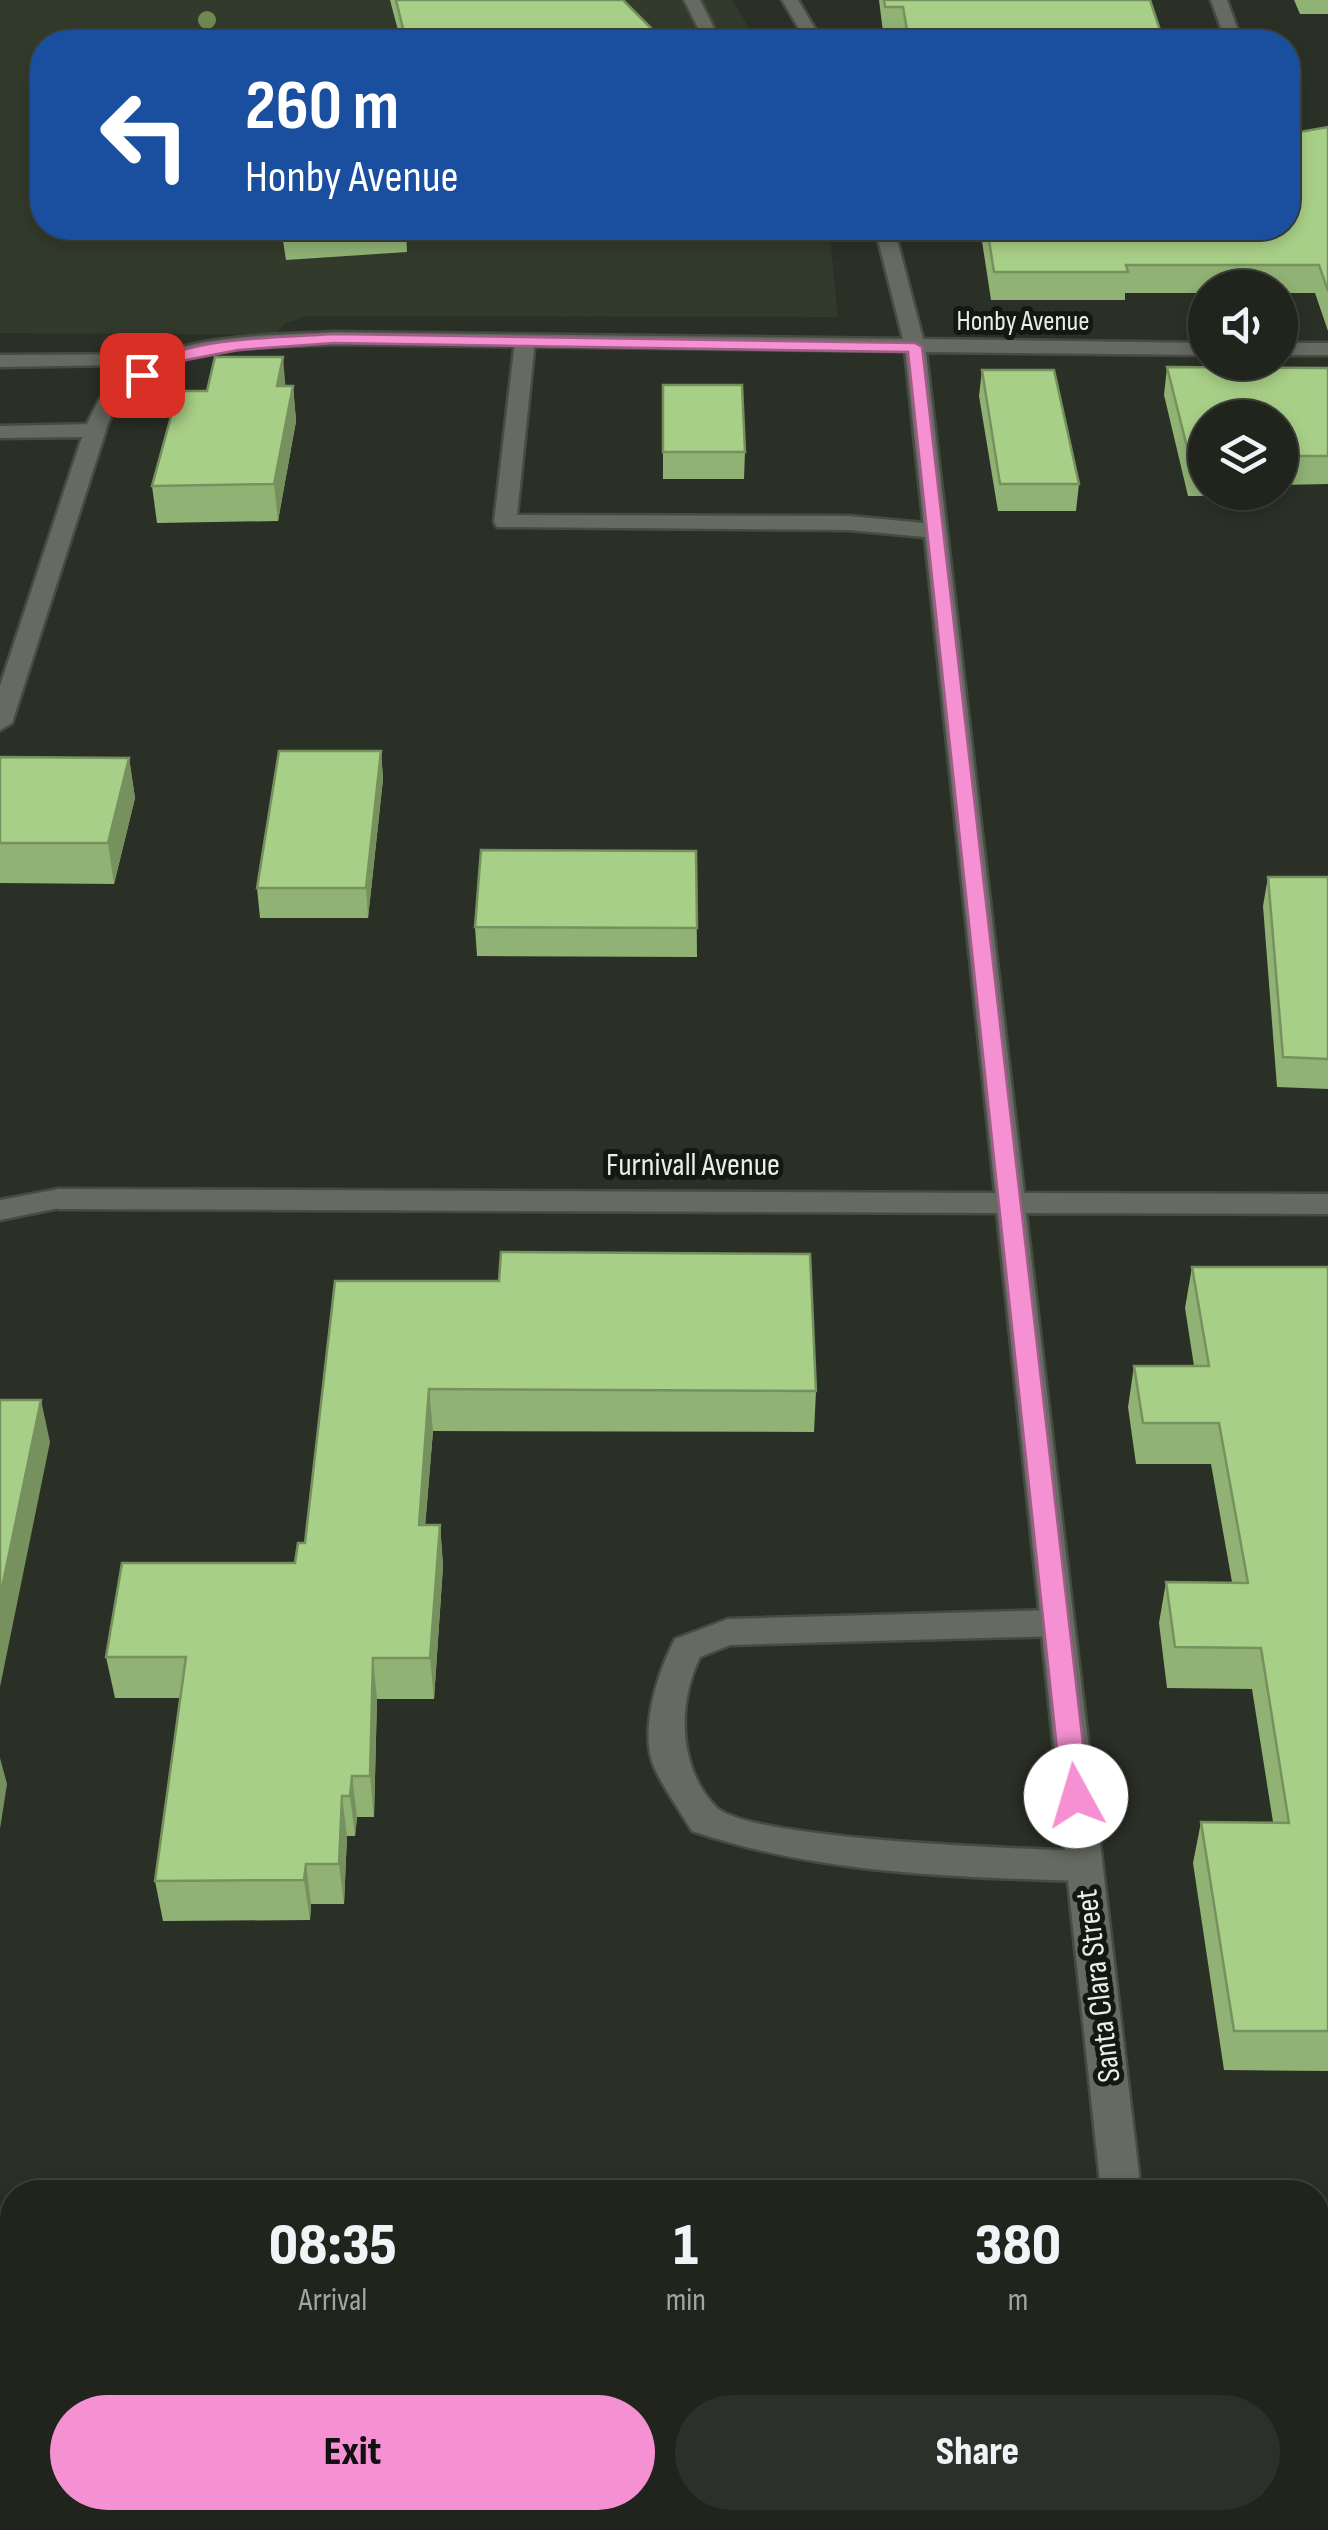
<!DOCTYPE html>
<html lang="en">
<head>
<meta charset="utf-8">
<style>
  body { margin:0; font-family:"Sofia Sans Condensed",sans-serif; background:#2d302a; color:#f1f3f6; height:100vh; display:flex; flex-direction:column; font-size:38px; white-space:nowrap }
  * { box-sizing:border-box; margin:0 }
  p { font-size:32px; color:#a2a4a4 }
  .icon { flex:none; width:55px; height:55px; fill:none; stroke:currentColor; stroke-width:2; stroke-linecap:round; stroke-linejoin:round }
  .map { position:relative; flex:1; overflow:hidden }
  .details { position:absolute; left:0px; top:2180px; width:1330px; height:350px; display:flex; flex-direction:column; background:#20241d; border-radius:40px 40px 0 0; box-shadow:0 5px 15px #0003,0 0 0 2px #3d413b }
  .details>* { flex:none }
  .hud { position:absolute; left:30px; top:30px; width:1270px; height:210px; border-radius:40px; box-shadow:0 5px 15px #0003,0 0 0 2px #3d413b; background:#1a4fa0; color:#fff; overflow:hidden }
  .tools { position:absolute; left:1188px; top:270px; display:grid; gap:20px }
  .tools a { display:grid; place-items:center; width:110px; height:110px; border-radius:50%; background:#20241d; box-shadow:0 5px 15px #0003,0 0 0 2px #3d413b; font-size:50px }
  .pin { position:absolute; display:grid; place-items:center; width:85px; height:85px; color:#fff; margin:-42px; border-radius:20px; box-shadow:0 5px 15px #0006 }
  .me { position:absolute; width:110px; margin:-55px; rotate:354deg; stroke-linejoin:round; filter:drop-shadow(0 0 8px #0008) }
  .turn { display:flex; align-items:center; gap:35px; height:210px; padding:0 50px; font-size:45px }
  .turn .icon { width:130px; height:130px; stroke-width:2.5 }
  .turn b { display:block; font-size:70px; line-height:85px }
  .eta { display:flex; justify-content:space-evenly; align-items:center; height:170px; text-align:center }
  .eta b { font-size:60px; font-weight:800; line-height:70px }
  .cta { display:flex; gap:20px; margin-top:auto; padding:20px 50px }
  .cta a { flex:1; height:115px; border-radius:60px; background:#f591d2; color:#111; font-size:40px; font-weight:800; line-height:115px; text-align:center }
  .cta a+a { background:#2d302a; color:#f1f3f6 }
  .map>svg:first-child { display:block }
  .built { fill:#323a2b }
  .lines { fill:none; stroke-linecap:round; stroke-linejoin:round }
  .lane-casing { stroke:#474b44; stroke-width:5 }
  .street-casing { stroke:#474b44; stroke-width:5 }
  .lane { fill:#656b60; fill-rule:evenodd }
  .street { fill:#656b60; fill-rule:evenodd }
  .tree { fill:#6c8a51 }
  .wall { fill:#90b274 }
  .shaded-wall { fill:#76915e }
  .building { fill:#a8cf87; stroke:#76915e; stroke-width:2.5 }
  .route { fill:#f591d2; stroke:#9f5e88; stroke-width:2.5 }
  .labels { text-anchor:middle; stroke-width:10; stroke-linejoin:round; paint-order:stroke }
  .far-street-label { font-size:28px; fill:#eaeee7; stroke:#151713 }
  .street-label { font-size:32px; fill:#eaeee7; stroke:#151713 }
</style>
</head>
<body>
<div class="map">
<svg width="1328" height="2530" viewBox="0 0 1328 2530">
  <rect width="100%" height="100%" fill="#2b3027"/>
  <polygon class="built" points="0,0 732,0 758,42 42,42 42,228 829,228 838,317 307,316 284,324 275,335 0,333"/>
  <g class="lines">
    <g class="lane-casing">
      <g id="lane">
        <polygon points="684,0 700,0 721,42 705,42"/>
        <polygon points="525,335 535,341 517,515 849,516 935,524 946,531 935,538 849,530 497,527 494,522 515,341"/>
        <polygon points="166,354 176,360 173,364 0,367 0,355"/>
        <polygon points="95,424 106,430 12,723 0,730 0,686 82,437 0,438 0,426"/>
        <polygon points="59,1189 69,1192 74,1199 69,1206 0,1220 0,1200"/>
        <path d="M1057,1610L1069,1614L1074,1623L1069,1632L1057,1636L730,1645L700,1657C677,1704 678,1768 716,1807C748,1840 1026,1849 1084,1851L1097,1855L1102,1866L1097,1877L1084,1881C952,1877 818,1874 692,1831C680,1811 665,1790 655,1769C638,1732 658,1672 675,1639L728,1619Z"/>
        <polygon points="12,2375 12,2488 0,2493 0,2380"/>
      </g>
    </g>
    <g class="street-casing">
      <g id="street">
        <polygon points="782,0 798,0 823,42 807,42"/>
        <polygon points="1211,0 1227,0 1242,42 1226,42"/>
        <path d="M875,228H894L923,339L1205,343V355L926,352L1024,1193L1328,1194V1214L1026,1213L1141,2192H1101L997,1213L59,1209L49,1206L44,1199L49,1192L59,1189L995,1193L905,351L335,344C267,348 178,342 125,393C114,404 110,422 103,435H87L84,430C91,416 97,401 107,389C153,332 268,336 335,332L903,339Z"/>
        <rect x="1280" y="343" width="48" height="12"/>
        <polygon points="1136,2518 1179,2518 1181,2530 1137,2530"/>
      </g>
    </g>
    <use href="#lane" class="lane"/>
    <use href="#street" class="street"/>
  </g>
  <circle class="tree" cx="207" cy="20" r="9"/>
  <g class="wall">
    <polygon points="390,0 623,0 401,42"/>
    <polygon points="879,0 1150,0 1164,42 903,42 901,32 883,32"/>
    <polygon points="1294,0 1328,0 1328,14 1300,14"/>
    <polygon points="1328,127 1328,331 1315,293 1280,293 1280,288 1205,288 1205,293 1125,293 1125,300 991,300 980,228 1288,228"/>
    <polygon points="281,228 406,228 407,252 286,260"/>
    <polygon points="1167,367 1328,368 1328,484 1280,485 1280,418 1205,418 1205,492 1264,492 1263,496 1188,496 1164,395"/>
    <polygon points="982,370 1079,484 1076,511 998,511 979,396"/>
    <polygon points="663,385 745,452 744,479 663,479"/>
    <polygon points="293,386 296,421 278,521 157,523 152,486 207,391"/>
    <polygon points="381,751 383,779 368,918 260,918 257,888"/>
    <polygon points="0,757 129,758 135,798 114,884 0,883"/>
    <polygon points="696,851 697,957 477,956 475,927"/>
    <polygon points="1268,877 1328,877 1328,1089 1277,1087 1263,906"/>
    <polygon points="1192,1267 1328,1267 1328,2071 1224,2070 1193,1863 1201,1822 1273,1822 1252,1689 1167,1688 1159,1623 1166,1582 1232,1582 1211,1464 1136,1464 1128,1407 1134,1366 1194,1366 1185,1308"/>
    <polygon points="335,1281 816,1391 814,1432 433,1431 425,1525 440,1525 443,1566 434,1699 377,1699 374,1817 357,1817 355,1836 347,1836 344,1904 311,1904 310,1920 163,1921 155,1881 180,1698 115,1698 106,1657 295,1563 305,1543"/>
    <polygon points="1328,2496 1328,2530 1320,2530 1319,2522"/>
  </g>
  <g class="shaded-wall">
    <polygon points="283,357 286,393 277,386"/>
    <polygon points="293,386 296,421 278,521 274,484"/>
    <polygon points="381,751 383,779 368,918 366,888"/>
    <polygon points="129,758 135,798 114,884 108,843"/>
    <polygon points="429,1389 433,1431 422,1566 419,1525"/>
    <polygon points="41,1400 50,1442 0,1687 0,1597"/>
    <polygon points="440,1525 443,1566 434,1699 430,1658"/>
    <polygon points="373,1658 377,1699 374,1817 370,1776"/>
    <polygon points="0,1758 7,1784 0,1829"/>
    <polygon points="352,1776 357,1817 355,1836 350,1796"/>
    <polygon points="342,1796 347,1836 344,1904 339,1864"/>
    <polygon points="306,1864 311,1904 310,1920 304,1880"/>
    <polygon points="251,2518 263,2518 261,2530 249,2530"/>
    <polygon points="491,2518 496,2518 495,2530 490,2530"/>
  </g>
  <g class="building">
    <polygon points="396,0 623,0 665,42 389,42 406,41"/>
    <polygon points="884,0 1150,0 1164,42 942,42 941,36 908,36 903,7 885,7"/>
    <polygon points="1328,127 1328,291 1319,265 1126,265 1128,272 994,272 987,228 1288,228 1288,134"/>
    <polygon points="215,357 283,357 277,386 293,386 274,484 152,486 178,391 207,391"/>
    <polygon points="1167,367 1328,368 1328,456 1280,456 1280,418 1205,418 1205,467 1192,467"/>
    <polygon points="982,370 1054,370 1079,484 1000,484"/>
    <polygon points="663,385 742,385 745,452 663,452"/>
    <polygon points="279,751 381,751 366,888 257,888"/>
    <polygon points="0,757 129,758 108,843 0,843"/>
    <polygon points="481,850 696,851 697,928 475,927"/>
    <polygon points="1268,877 1328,877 1328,1059 1283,1057"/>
    <polygon points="501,1252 810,1254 816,1391 429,1389 419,1525 440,1525 430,1658 373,1658 370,1776 352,1776 350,1796 342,1796 339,1864 306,1864 304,1880 155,1881 186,1657 106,1657 122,1563 295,1563 298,1543 305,1543 335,1281 499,1281"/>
    <polygon points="1192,1267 1328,1267 1328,2031 1234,2031 1201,1822 1289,1823 1261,1648 1175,1647 1166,1582 1248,1583 1219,1423 1143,1423 1134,1366 1209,1366"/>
    <polygon points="0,1400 41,1400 0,1597"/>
    <polygon points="109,2518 251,2518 249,2530 88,2530 89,2520 109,2520"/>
    <polygon points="379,2518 491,2518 490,2530 378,2530"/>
    <polygon points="623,2518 1028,2518 1029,2530 623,2530"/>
  </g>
  <path class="route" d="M334,334L915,343L922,347L1089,1796L1085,1804L1076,1807L1066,1804L1062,1796L908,352L334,343L238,350L171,363L142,379L134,375C176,335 279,338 334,334Z"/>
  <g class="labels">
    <g class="far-street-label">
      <text x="1023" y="330">Honby Avenue</text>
    </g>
    <g class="street-label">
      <text x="693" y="1175">Furnivall Avenue</text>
      <text transform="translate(1097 1986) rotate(-97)" y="11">Santa Clara Street</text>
    </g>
  </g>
</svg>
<div class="tools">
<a><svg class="icon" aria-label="sound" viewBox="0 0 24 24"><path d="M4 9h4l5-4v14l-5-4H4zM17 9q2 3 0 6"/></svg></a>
<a><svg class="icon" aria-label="layers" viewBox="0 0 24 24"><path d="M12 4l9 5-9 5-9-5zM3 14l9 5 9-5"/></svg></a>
</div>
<div class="pin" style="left:142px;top:375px;background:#d93025"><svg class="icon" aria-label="arrive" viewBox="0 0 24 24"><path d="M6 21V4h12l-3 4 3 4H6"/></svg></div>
<svg class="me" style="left:1076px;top:1796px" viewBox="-20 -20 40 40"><circle r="19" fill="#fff"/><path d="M0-13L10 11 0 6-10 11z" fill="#f591d2"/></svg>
<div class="hud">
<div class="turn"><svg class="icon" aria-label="left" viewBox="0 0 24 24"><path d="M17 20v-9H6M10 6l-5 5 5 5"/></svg><div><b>260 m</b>Honby Avenue</div></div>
</div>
<section class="details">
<div class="eta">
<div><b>08:35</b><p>Arrival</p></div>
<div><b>1</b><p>min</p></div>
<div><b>380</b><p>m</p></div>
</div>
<div class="cta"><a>Exit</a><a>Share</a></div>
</section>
</div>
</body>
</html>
